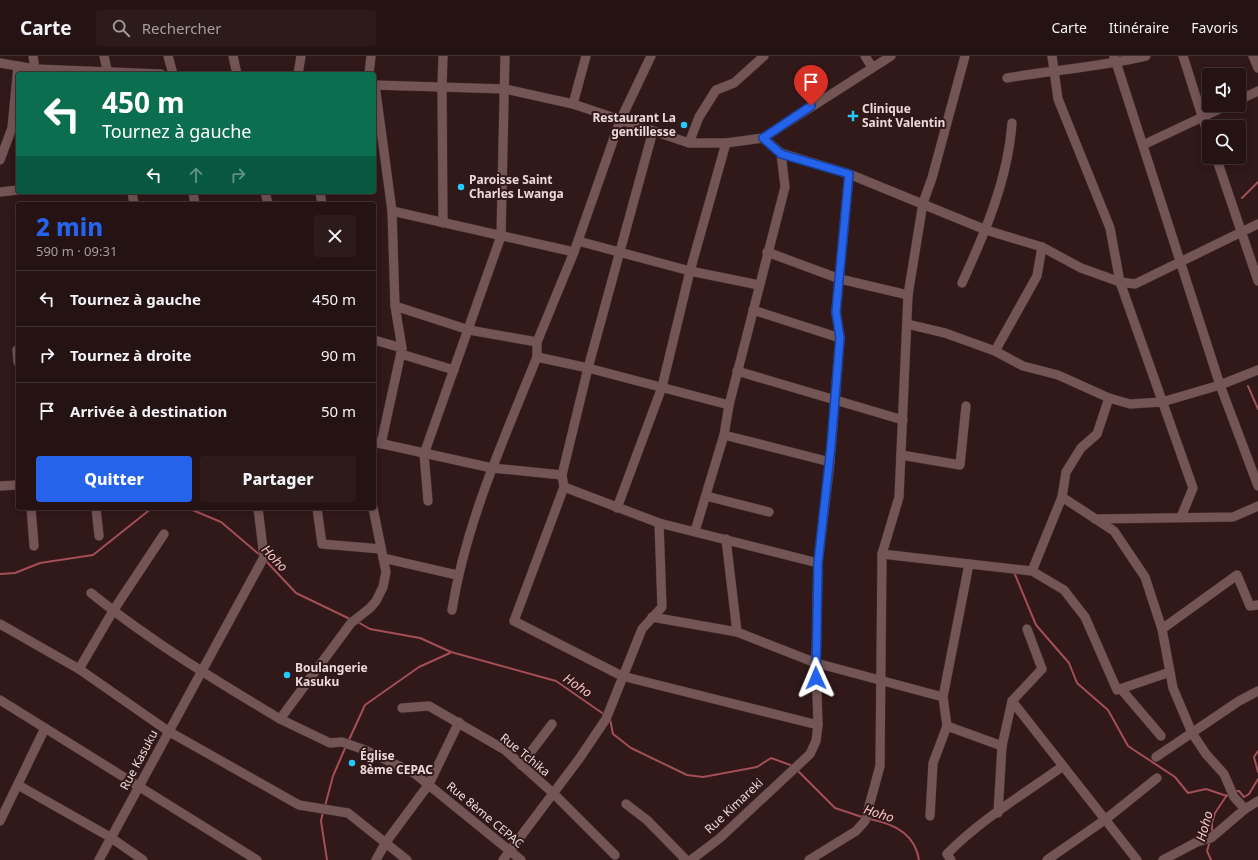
<!DOCTYPE html>
<html lang="fr">
<head>
<meta charset="utf-8">
<style>
  body { margin:0; font-family:"Noto Sans",sans-serif; background:#2d1b1c; color:#f1f3f6; height:100vh; display:flex; flex-direction:column; font-size:15px; white-space:nowrap }
  * { box-sizing:border-box; margin:0 }
  p { font-size:13px; color:#a39ea0 }
  .icon { flex:none; width:22px; height:22px; fill:none; stroke:currentColor; stroke-width:2; stroke-linecap:round; stroke-linejoin:round }
  .map { position:relative; flex:1; overflow:hidden }
  .panel { position:absolute; left:16px; top:146px; width:360px; height:308px; display:flex; flex-direction:column; background:#251213; border-radius:4px; box-shadow:0 2px 10px #0003,0 0 0 1px #423233 }
  .panel>* { flex:none }
  .top-card { position:absolute; left:16px; top:16px; width:360px; height:122px; border-radius:4px; box-shadow:0 2px 10px #0003,0 0 0 1px #423233; background:#0b6e4f; color:#fff; overflow:hidden }
  .tools { position:absolute; left:1202px; top:12px; display:grid; gap:8px }
  .tools a { display:grid; place-items:center; width:44px; height:44px; border-radius:4px; background:#251213; box-shadow:0 2px 10px #0003,0 0 0 1px #423233; font-size:20px }
  .pin { position:absolute; display:grid; place-items:center; width:34px; height:34px; color:#fff; margin:-41px -17px; border-radius:50% 50% 50% 0; rotate:-45deg; box-shadow:0 0 4px #0007 }
  .pin .icon { rotate:45deg }
  .me { position:absolute; width:44px; margin:-22px; rotate:359deg; stroke-linejoin:round; filter:drop-shadow(0 0 3px #0008) }
  .turn { display:flex; align-items:center; gap:14px; height:84px; padding:0 20px; font-size:18px }
  .turn .icon { width:52px; height:52px; stroke-width:2.5 }
  .turn b { display:block; font-size:28px; line-height:34px }
  .lanes { display:flex; align-items:center; height:38px; padding:0 20px; background:#0003; justify-content:center; gap:20px; direction:ltr }
  .lanes .off { opacity:.35 }
  .round { display:grid; place-items:center; flex:none; width:42px; height:42px; border-radius:4px; background:#2d1b1c }
  .head { display:flex; align-items:center; justify-content:space-between; height:68px; padding:0 20px }
  h1 { font-size:24px; font-weight:800; line-height:30px; color:#2563eb }
  .primary-button { display:flex; gap:8px; margin-top:auto; padding:8px 20px }
  .primary-button a { flex:1; height:46px; border-radius:4px; background:#2563eb; color:#fff; font-size:16px; font-weight:800; line-height:46px; text-align:center }
  .primary-button a+a { background:#2d1b1c; color:#f1f3f6 }
  ul { padding:0; list-style:none }
  li { display:flex; align-items:center; gap:12px; height:56px; padding:0 20px; border-top:1px solid #423233 }
  li div { flex:1 }
  li b { display:block; font-size:15px }
  li em { font-style:normal }
  header { display:flex; align-items:center; gap:24px; box-sizing:border-box; height:56px; padding:0 20px; background:#251213; border-bottom:1px solid #423233 }
  header strong { font-size:19px }
  nav { display:flex; gap:22px; margin-inline-start:auto; font-size:14px }
  .search { width:280px; height:36px; background:#2d1b1c; display:flex; align-items:center; gap:10px; box-sizing:border-box; padding:0 14px; border-radius:4px; color:#a39ea0; font-size:15px }
  .map>svg:first-child { display:block }
  .lines { fill:none; stroke-linecap:round; stroke-linejoin:round }
  .stream { stroke:#a24f55; stroke-width:2 }
  .minor-casing { stroke:#463234; stroke-width:10 }
  .minor { stroke:#745556; stroke-width:9 }
  .route-casing { stroke:#184099; stroke-width:10 }
  .route { stroke:#2563eb; stroke-width:7 }
  .poi-dot { fill:#24c9fe; stroke:#311819; stroke-width:1.5 }
  .labels { text-anchor:middle; stroke-width:4; stroke-linejoin:round; paint-order:stroke }
  .poi-label { font-size:12px; font-weight:bold; fill:#ebd9d9; stroke:#311819; text-anchor:start }
  .street-label { font-size:12px; fill:#ebd9d9; stroke:#311819 }
  .water-label { font-size:13px; font-style:italic; fill:#f5c4c5; stroke:#311819 }
</style>
</head>
<body>
<header>
<strong>Carte</strong>
<div class="search"><svg class="icon" aria-label="search" viewBox="0 0 24 24"><circle cx="10" cy="10" r="6"/><path d="M15 15l6 6"/></svg>Rechercher</div>
<nav><a>Carte</a><a>Itinéraire</a><a>Favoris</a></nav>
</header>
<div class="map">
<svg width="1258" height="804" viewBox="0 0 1258 804">
  <rect width="100%" height="100%" fill="#311819"/>
  <g class="lines">
    <g class="stream">
      <polyline points="1242,142 1258,126"/>
      <polyline points="1248,330 1258,353"/>
      <polyline points="177,452 190,453 221,466 261,500"/>
      <polyline points="265,504 296,537 350,563"/>
      <polyline points="1014,516 1036,569 1069,607 1077,627 1108,654 1128,690 1175,721 1188,737 1206,733 1227,740"/>
      <polyline points="0,518 15,517 40,507 93,499 152,452"/>
      <polyline points="356,565 370,573 420,582 451,596 556,625 605,659"/>
      <polyline points="610,663 613,678 631,692 687,719 703,721 757,711 771,702 793,710"/>
      <polyline points="348,686 365,649 419,611 450,597"/>
      <polyline points="1258,695 1254,701 1258,716"/>
      <polyline points="796,713 835,752 862,761"/>
      <polyline points="1234,735 1239,735 1244,741 1249,738 1258,723"/>
      <polyline points="325,750 333,720 346,690"/>
      <polyline points="323,756 321,765 327,804"/>
      <path d="M869,763C893,767 915,777 919,804"/>
      <polyline points="1212,776 1212,767 1215,757 1227,739"/>
      <polyline points="1210,785 1207,795 1211,804"/>
    </g>
    <g class="minor-casing">
      <g id="minor">
        <polyline points="33,0 35,13"/>
        <polyline points="104,0 108,18"/>
        <polyline points="168,0 173,18"/>
        <polyline points="233,0 237,18"/>
        <polyline points="865,0 872,11"/>
        <polyline points="1052,0 1058,43 1110,172 1120,226 1193,432 1181,461"/>
        <polyline points="1114,0 1220,329 1258,430"/>
        <polyline points="1183,0 1209,82"/>
        <polyline points="1253,0 1258,12"/>
        <polyline points="0,7 35,13 161,18"/>
        <polyline points="298,18 301,0"/>
        <polyline points="369,18 371,0"/>
        <path d="M1007,22C1053,14 1100,11 1146,0"/>
        <polyline points="374,29 505,33 573,48 689,87 726,87 763,82 891,0"/>
        <polyline points="375,29 392,155 395,250 402,292 381,388"/>
        <polyline points="1239,44 1258,35"/>
        <polyline points="573,48 586,0"/>
        <polyline points="653,75 588,312 562,419 564,431 514,565 622,620 818,669"/>
        <polyline points="763,82 781,97 849,118 986,174 1042,191 1081,212 1120,226 1135,228 1258,168"/>
        <polyline points="689,87 699,61 716,34 734,27 764,0"/>
        <polyline points="1143,89 1228,49"/>
        <polyline points="1216,101 1258,225"/>
        <polyline points="0,104 12,72 18,10"/>
        <polyline points="0,136 18,134"/>
        <polyline points="132,136 134,148"/>
        <polyline points="193,136 195,148"/>
        <polyline points="265,136 268,148"/>
        <polyline points="320,136 322,148"/>
        <polyline points="392,155 574,196"/>
        <polyline points="443,167 442,30 443,0"/>
        <polyline points="578,185 690,215 759,229"/>
        <polyline points="767,196 840,223 908,239"/>
        <path d="M962,227C985,177 1008,123 1012,67"/>
        <polyline points="395,250 469,274 537,286"/>
        <polyline points="753,254 840,282"/>
        <polyline points="907,268 945,277 995,295 1023,310 1058,319 1109,342 1130,348 1162,346 1220,329 1258,314"/>
        <polyline points="374,284 402,292"/>
        <polyline points="17,294 18,306"/>
        <polyline points="995,295 1037,220 1042,191"/>
        <polyline points="401,298 454,314"/>
        <polyline points="537,301 588,312 729,349"/>
        <polyline points="737,315 903,364"/>
        <polyline points="724,379 830,406"/>
        <polyline points="374,386 492,412 562,419"/>
        <polyline points="901,399 960,409 966,350"/>
        <polyline points="0,430 18,429"/>
        <polyline points="564,431 659,467 818,507"/>
        <polyline points="706,440 769,456"/>
        <polyline points="1062,441 1114,475 1145,521 1162,573 1173,632 1192,677 1206,698 1224,718 1234,741 1245,753"/>
        <polyline points="428,445 424,398 501,180 505,0"/>
        <polyline points="31,452 34,490"/>
        <polyline points="96,452 99,480"/>
        <polyline points="317,452 322,488 381,493"/>
        <polyline points="617,452 662,331 690,215 726,87"/>
        <polyline points="1095,463 1233,461 1258,450"/>
        <polyline points="695,475 724,379 729,349 785,131 781,97"/>
        <polyline points="726,483 737,576"/>
        <polyline points="882,498 1032,515 1064,534 1085,561 1117,634 1170,616"/>
        <polyline points="383,502 457,519"/>
        <polyline points="1032,515 1062,441 1066,416 1081,392 1097,378 1109,342"/>
        <path d="M91,537C150,585 215,624 280,663L351,567L370,552L376,545L383,531L386,516L373,452"/>
        <path d="M452,554C466,466 504,383 537,301V286L574,196L620,65L651,0"/>
        <polyline points="652,561 737,576 816,607 943,641 947,670 933,707 930,760"/>
        <polyline points="0,568 79,613 168,675 299,749 348,757 407,804"/>
        <polyline points="1162,573 1237,519 1250,550 1258,549"/>
        <polyline points="79,613 113,555 164,478"/>
        <polyline points="1121,633 1161,680"/>
        <polyline points="943,641 969,508"/>
        <polyline points="0,644 257,804"/>
        <polyline points="1012,645 1137,804"/>
        <polyline points="402,652 429,650 505,694 553,737 615,799"/>
        <polyline points="280,663 330,687 342,686 365,694 414,717 521,804"/>
        <polyline points="947,670 1002,690"/>
        <polyline points="1156,701 1239,645 1258,635"/>
        <polyline points="521,709 552,668"/>
        <polyline points="18,729 110,781 143,804"/>
        <polyline points="626,748 647,764 686,804"/>
        <polyline points="998,757 1002,690 1012,645 1042,613 1027,573"/>
        <polyline points="0,765 45,672"/>
        <polyline points="99,804 264,501 258,452"/>
        <polyline points="376,804 386,786 429,728 459,666"/>
        <polyline points="503,804 579,703 606,663 642,573 662,551 659,467"/>
        <polyline points="691,804 720,782 810,698 816,685 818,669 816,607 818,507 830,406 840,282 836,256 849,118"/>
        <polyline points="809,804 856,775 865,765 880,710 882,498 899,441 908,239 923,147 932,122 965,0"/>
        <path d="M951,804L947,798C980,764 1024,738 1063,710"/>
        <polyline points="1047,804 1106,763 1157,722"/>
        <polyline points="1163,804 1197,786 1211,782 1245,753 1258,745"/>
      </g>
    </g>
    <use href="#minor" class="minor"/>
  </g>
  <g class="lines">
    <g class="route-casing">
      <polyline id="route" points="811,50 763,82 781,98 849,118 836,256 840,282 831,390 818,507 816,622"/>
    </g>
    <use href="#route" class="route"/>
  </g>
  <g class="poi-dot">
    <path d="M851 54h4v4h4v4h-4v4h-4v-4h-4v-4h4z"/>
    <circle cx="684" cy="69" r="4"/>
    <circle cx="461" cy="131" r="4"/>
    <circle cx="287" cy="619" r="4"/>
    <circle cx="352" cy="707" r="4"/>
  </g>
  <g class="labels">
    <g class="poi-label">
      <text x="862" y="57">Clinique<tspan x="862" dy="14">Saint Valentin</tspan></text>
      <text x="676" y="66" text-anchor="end">Restaurant La<tspan x="676" dy="14">gentillesse</tspan></text>
      <text x="469" y="128">Paroisse Saint<tspan x="469" dy="14">Charles Lwanga</tspan></text>
      <text x="295" y="616">Boulangerie<tspan x="295" dy="14">Kasuku</tspan></text>
      <text x="360" y="704">Église<tspan x="360" dy="14">8ème CEPAC</tspan></text>
    </g>
    <g class="street-label">
      <text transform="translate(525 699) rotate(39)" y="4">Rue Tchika</text>
      <text transform="translate(139 704) rotate(-62)" y="4">Rue Kasuku</text>
      <text transform="translate(734 750) rotate(-43)" y="4">Rue Kimareki</text>
      <text transform="translate(485 759) rotate(40)" y="4">Rue 8ème CEPAC</text>
    </g>
    <g class="water-label">
      <text transform="translate(275 502) rotate(46)" y="5">Hoho</text>
      <text transform="translate(578 629) rotate(34)" y="5">Hoho</text>
      <text transform="translate(879 757) rotate(18)" y="5">Hoho</text>
      <text transform="translate(1204 770) rotate(-75)" y="5">Hoho</text>
    </g>
  </g>
</svg>
<div class="tools">
<a><svg class="icon" aria-label="sound" viewBox="0 0 24 24"><path d="M4 9h4l5-4v14l-5-4H4zM17 9q2 3 0 6"/></svg></a>
<a><svg class="icon" aria-label="search" viewBox="0 0 24 24"><circle cx="10" cy="10" r="6"/><path d="M15 15l6 6"/></svg></a>
</div>
<div class="pin" style="left:811px;top:50px;background:#d93025"><svg class="icon" aria-label="arrive" viewBox="0 0 24 24"><path d="M6 21V4h12l-3 4 3 4H6"/></svg></div>
<svg class="me" style="left:816px;top:622px" viewBox="-20 -20 40 40"><path d="M0-17L14 15 0 8-14 15z" fill="#2563eb" stroke="#fff" stroke-width="4"/></svg>
<div class="top-card">
<div class="turn"><svg class="icon" aria-label="left" viewBox="0 0 24 24"><path d="M17 20v-9H6M10 6l-5 5 5 5"/></svg><div><b>450 m</b>Tournez à gauche</div></div>
<div class="lanes"><svg class="icon" aria-label="left" viewBox="0 0 24 24"><path d="M17 20v-9H6M10 6l-5 5 5 5"/></svg><svg class="icon off" aria-label="ahead" viewBox="0 0 24 24"><path d="M12 20V5M6 11l6-6 6 6"/></svg><svg class="icon off" aria-label="right" viewBox="0 0 24 24"><path d="M7 20v-9h11M14 6l5 5-5 5"/></svg></div>
</div>
<section class="panel">
<div class="head"><div><h1>2 min</h1><p>590 m · 09:31</p></div><a class="round"><svg class="icon" aria-label="close" viewBox="0 0 24 24"><path d="M6 6l12 12M18 6L6 18"/></svg></a></div>
<ul>
<li><svg class="icon" aria-label="left" viewBox="0 0 24 24"><path d="M17 20v-9H6M10 6l-5 5 5 5"/></svg><div><b>Tournez à gauche</b></div><em>450 m</em></li>
<li><svg class="icon" aria-label="right" viewBox="0 0 24 24"><path d="M7 20v-9h11M14 6l5 5-5 5"/></svg><div><b>Tournez à droite</b></div><em>90 m</em></li>
<li><svg class="icon" aria-label="arrive" viewBox="0 0 24 24"><path d="M6 21V4h12l-3 4 3 4H6"/></svg><div><b>Arrivée à destination</b></div><em>50 m</em></li>
</ul>
<div class="primary-button"><a>Quitter</a><a>Partager</a></div>
</section>
</div>
</body>
</html>
